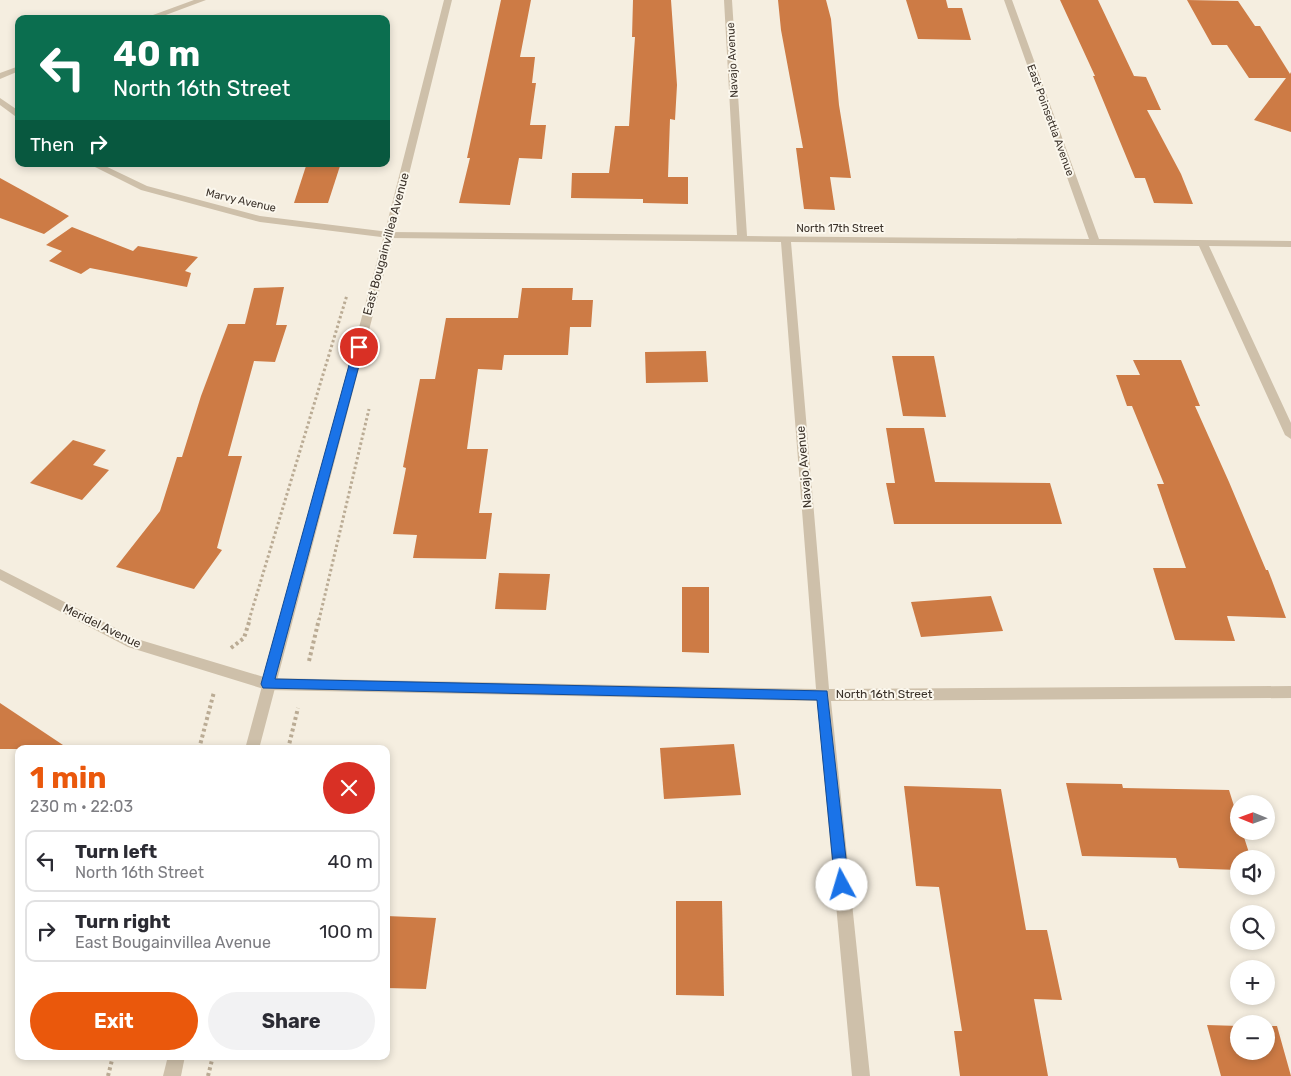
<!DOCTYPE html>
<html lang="en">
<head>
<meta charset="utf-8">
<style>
  body { margin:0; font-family:Rubik,sans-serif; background:#f2f2f3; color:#2b2b33; height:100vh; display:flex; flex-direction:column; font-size:19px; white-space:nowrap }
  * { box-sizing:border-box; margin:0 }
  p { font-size:16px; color:#7c7c81 }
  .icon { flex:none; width:28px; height:28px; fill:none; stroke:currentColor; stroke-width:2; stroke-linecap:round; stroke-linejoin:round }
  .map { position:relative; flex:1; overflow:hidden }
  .details { position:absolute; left:15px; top:745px; width:375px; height:315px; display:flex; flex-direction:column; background:#fff; border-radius:10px; box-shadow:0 2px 8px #0003 }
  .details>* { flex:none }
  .hud { position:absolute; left:15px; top:15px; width:375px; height:152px; border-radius:10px; box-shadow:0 2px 8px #0003; background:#0b6e4f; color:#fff; overflow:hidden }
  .needle { width:32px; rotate:271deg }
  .tools { position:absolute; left:1230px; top:795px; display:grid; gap:10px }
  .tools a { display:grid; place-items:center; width:45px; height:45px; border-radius:50%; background:#fff; box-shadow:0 2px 8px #0003; font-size:25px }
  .pin { position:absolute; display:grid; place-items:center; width:42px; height:42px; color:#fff; margin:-21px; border:2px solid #fff; border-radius:50%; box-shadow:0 1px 5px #0007 }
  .me { position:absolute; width:55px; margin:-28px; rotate:354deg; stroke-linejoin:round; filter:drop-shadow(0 0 4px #0008) }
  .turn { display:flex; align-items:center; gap:18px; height:105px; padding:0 15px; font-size:22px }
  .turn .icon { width:65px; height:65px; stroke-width:2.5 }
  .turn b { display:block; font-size:35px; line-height:42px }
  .then { display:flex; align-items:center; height:48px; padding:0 15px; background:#0003; gap:10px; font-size:19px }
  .round { display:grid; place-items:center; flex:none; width:52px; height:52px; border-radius:26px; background:#f2f2f3 }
  .headline { display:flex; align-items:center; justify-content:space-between; height:85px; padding:0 15px }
  h1 { font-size:30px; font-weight:700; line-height:38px; color:#ea580c }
  .action { display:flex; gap:10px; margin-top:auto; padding:10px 15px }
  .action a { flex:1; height:58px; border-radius:30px; background:#ea580c; color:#fff; font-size:20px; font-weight:700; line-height:58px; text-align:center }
  .action a+a { background:#f2f2f3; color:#2b2b33 }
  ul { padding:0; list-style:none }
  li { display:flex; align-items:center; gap:15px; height:62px; margin:0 10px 8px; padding:0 5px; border:2px solid #e1e1e2; border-radius:10px }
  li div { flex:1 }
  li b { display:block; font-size:19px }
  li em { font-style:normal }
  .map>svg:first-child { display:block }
  .building { fill:#cd7b45 }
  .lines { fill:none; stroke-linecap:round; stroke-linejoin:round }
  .path-far1 { stroke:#baab94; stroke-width:3; stroke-dasharray:2.5 2.5; stroke-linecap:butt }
  .path { stroke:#baab94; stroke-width:4; stroke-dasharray:3 3; stroke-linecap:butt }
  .minor { fill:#cec0aa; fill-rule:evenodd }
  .tertiary { fill:#cec0aa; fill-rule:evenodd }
  .route { fill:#1a73e8; stroke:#114b97 }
  .labels { text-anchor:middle; stroke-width:4; stroke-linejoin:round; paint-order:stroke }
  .far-street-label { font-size:11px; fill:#3b322a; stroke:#fbf7ed }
  .street-label { font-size:12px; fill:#3b322a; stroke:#fbf7ed }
</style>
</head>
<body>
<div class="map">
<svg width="1291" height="1076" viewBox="0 0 1291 1076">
  <rect width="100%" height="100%" fill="#f5eee0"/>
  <g class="building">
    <polygon points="501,0 531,0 520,57 535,57 532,83 536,83 530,125 546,125 542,159 519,158 510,205 459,203 470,158 467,158"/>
    <polygon points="633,0 671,0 677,85 675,120 670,119 668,177 688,177 688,204 643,203 643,199 571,198 572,173 609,173 615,126 629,126 635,37 632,37"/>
    <polygon points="778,0 826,0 831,19 839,105 851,178 830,177 835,210 804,209 796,148 803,148 781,30"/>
    <polygon points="906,0 946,0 948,8 962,8 971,40 918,39"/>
    <polygon points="1060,0 1098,0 1134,76 1146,77 1161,110 1147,110 1181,174 1193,204 1154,203 1145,178 1135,178 1093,76 1095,76"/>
    <polygon points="1187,0 1238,1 1255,26 1260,26 1290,74 1291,72 1291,132 1254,120 1286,78 1249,78 1227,45 1212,45"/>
    <polygon points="306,166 340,166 328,203 294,203"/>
    <polygon points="0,178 69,216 44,234 0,218"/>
    <polygon points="72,227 133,251 138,246 198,257 185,271 191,273 187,287 90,268 81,274 49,261 62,251 46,245"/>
    <polygon points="284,287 276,325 287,325 275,362 254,361 228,456 242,456 217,548 222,550 194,589 116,567 160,511 177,457 182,457 201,396 228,324 245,324 254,288"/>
    <polygon points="522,288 573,288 572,300 593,300 591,327 570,327 568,355 504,355 502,370 478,369 467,449 488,449 479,513 492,513 486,559 413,558 417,535 393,534 406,468 403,467 420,379 435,379 446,318 518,318"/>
    <polygon points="706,351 708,382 646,383 645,352"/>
    <polygon points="892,356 934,356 946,417 903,416"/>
    <polygon points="1133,360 1181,360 1200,406 1195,406 1229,482 1266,570 1268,570 1286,618 1227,616 1235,641 1175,640 1153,568 1186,568 1157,484 1164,484 1132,406 1127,406 1116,375 1140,375"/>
    <polygon points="886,428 924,428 935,482 1050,483 1062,524 894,524 886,483 895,483"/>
    <polygon points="73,440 106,450 93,465 109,470 82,500 30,483"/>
    <polygon points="499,573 550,574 546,610 495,609"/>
    <polygon points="682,587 709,587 709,653 682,652"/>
    <polygon points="991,596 1003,631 921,637 911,602"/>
    <polygon points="0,703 69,749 0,749"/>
    <polygon points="734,744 741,795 664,799 660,748"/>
    <polygon points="1066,783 1122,784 1123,788 1229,790 1239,822 1239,831 1242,831 1251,859 1239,859 1239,870 1179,868 1176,858 1082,856"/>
    <polygon points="904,786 1001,789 1026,930 1047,930 1062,1000 1034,999 1048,1076 960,1076 954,1031 962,1031 939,887 916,886"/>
    <polygon points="676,901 722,901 724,996 676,995"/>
    <polygon points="386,916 436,918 426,989 386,988"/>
    <polygon points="1207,1025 1239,1026 1239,1051 1266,1051 1266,1026 1277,1026 1291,1076 1221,1076"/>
  </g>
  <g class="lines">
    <g class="path-far1">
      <polyline points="249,620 347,295"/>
      <polyline points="319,620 369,409"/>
    </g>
    <g class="path">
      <polyline points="231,648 244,638 250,619"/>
      <polyline points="309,661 319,619"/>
      <polyline points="199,749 214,692"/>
      <polyline points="288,749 298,708"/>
      <polyline points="108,1076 113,1056"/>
      <polyline points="208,1076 213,1056"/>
    </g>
    <g class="minor">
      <polygon points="194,0 206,0 155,19 142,19"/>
      <polygon points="724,0 732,0 747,236 1089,239 1004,0 1012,0 1099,239 1291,241 1291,247 1209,246 1291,423 1291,439 1285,435 1199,246 791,242 829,689 1291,686 1291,698 831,701 870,1076 852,1076 817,701 267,690 128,647 0,580 0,569 137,639 267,678 816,689 781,242 389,238 260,222 141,190 89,164 101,164 147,186 260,216 389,232 737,235"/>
      <polygon points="19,66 19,71 0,79 0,73"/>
      <polygon points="0,98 19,111 19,119 0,105"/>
    </g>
    <g class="tertiary">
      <polygon points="444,0 452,0 394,235 259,749 245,749 384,235"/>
      <polygon points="168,1056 185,1056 181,1076 163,1076"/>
    </g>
  </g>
  <polygon class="route" points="359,344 364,347 275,679 827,691 849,885 847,890 842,892 837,890 835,885 817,700 263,688 261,684 354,347"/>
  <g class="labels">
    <g class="far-street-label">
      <text transform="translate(732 60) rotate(-93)" y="4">Navajo Avenue</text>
      <text transform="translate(1051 120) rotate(70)" y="4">East Poinsettia Avenue</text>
      <text transform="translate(241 200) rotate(13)" y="4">Marvy Avenue</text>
      <text x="840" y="232">North 17th Street</text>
    </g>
    <g class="street-label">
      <text transform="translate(386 244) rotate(-75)" y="4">East Bougainvillea Avenue</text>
      <text transform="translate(804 467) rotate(-95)" y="4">Navajo Avenue</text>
      <text transform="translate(102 626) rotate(26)" y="4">Meridel Avenue</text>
      <text x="884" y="698">North 16th Street</text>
    </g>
  </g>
</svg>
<div class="tools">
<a><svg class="needle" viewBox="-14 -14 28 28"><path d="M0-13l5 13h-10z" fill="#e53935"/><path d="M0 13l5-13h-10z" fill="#7c7c81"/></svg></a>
<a><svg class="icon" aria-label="sound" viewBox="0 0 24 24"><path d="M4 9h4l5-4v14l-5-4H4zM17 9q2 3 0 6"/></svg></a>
<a><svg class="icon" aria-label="search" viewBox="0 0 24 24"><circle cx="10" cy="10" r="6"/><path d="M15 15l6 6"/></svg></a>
<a>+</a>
<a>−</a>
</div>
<div class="pin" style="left:359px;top:347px;background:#d93025"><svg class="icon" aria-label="arrive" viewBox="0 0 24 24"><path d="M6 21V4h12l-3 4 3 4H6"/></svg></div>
<svg class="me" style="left:842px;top:885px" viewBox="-20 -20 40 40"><circle r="19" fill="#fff"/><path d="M0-13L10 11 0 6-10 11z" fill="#1a73e8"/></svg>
<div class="hud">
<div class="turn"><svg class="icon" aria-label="left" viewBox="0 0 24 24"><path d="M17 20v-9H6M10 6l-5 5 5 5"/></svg><div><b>40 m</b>North 16th Street</div></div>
<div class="then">Then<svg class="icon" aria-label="right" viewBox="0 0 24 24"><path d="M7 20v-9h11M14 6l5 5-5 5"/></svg></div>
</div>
<section class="details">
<div class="headline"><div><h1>1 min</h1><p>230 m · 22:03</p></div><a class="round" style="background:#d93025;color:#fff"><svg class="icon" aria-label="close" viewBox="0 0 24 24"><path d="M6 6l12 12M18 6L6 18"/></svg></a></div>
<ul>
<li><svg class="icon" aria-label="left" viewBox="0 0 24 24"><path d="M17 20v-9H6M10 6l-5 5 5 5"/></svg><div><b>Turn left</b><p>North 16th Street</p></div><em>40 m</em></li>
<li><svg class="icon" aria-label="right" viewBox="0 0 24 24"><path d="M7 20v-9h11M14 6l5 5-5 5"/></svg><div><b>Turn right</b><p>East Bougainvillea Avenue</p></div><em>100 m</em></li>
</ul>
<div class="action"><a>Exit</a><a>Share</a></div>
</section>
</div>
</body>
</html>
